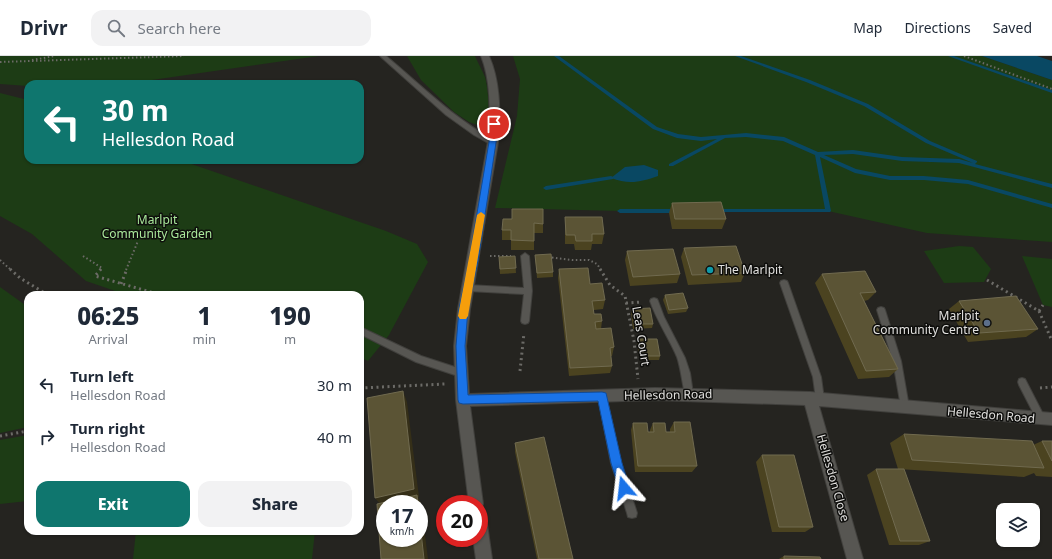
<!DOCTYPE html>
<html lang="en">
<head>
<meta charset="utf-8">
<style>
  body { margin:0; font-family:"Noto Sans",sans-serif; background:#f2f2f3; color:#1f2937; height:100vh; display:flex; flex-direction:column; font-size:15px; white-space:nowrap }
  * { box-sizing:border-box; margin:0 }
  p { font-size:13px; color:#747a83 }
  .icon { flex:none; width:22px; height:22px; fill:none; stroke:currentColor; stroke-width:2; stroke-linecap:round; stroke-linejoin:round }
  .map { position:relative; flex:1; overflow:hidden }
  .side { position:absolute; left:24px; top:235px; width:340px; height:244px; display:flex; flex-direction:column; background:#fff; border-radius:12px; box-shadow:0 1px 3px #0004 }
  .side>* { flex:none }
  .hud { position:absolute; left:24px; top:24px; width:340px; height:84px; border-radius:12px; box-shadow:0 1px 3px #0004; background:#0f766e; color:#fff; overflow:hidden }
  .buttons { position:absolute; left:996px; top:447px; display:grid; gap:8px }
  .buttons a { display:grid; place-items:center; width:44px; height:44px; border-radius:8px; background:#fff; box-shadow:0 1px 3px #0004; font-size:20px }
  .speed { position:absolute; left:376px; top:439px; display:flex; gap:8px; font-size:20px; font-weight:700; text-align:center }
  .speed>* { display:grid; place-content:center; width:52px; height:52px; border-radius:50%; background:#fff; box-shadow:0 1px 3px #0004; line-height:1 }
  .speed small { font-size:10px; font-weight:400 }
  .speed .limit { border:6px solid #d22; background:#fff; color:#111 }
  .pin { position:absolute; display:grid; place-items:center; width:34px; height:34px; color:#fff; margin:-17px; border:2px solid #fff; border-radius:50%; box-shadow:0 1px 4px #0007 }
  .me { position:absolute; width:44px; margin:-22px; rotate:343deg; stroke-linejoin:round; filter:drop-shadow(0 0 3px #0008) }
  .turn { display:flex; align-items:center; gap:14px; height:84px; padding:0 12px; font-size:18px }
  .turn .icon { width:52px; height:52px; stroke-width:2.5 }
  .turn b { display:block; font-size:28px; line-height:34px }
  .eta { display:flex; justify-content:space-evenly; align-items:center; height:68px; text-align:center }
  .eta b { font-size:24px; font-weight:800; line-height:28px }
  .button { display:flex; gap:8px; margin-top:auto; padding:8px 12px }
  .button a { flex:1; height:46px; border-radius:12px; background:#0f766e; color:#fff; font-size:16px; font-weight:800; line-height:46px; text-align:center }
  .button a+a { background:#f2f2f3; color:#1f2937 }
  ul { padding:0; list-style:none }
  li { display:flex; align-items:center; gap:12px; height:52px; padding:0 12px }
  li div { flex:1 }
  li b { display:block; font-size:15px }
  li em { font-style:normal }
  header { display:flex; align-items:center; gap:24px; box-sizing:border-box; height:56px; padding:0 20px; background:#fff; border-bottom:1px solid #e0e1e3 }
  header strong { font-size:19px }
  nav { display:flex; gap:22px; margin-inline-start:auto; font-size:14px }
  .search { width:280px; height:36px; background:#f2f2f3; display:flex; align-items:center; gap:10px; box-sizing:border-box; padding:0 14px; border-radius:12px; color:#747a83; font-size:15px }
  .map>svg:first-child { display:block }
  .green { fill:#1d3c15 }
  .water { fill:#094863 }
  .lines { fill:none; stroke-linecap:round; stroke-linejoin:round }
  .stream { fill:#094863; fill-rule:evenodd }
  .service-casing { stroke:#41403d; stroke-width:2 }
  .minor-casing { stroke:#41403d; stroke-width:2 }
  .path-far1 { stroke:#6c6b67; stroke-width:2; stroke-dasharray:1.5 2.5; stroke-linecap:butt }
  .path { stroke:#6c6b67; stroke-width:3; stroke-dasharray:2 3.5; stroke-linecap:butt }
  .service { fill:#575652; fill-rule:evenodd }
  .minor { fill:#575652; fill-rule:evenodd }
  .wall { fill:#4b4320 }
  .shaded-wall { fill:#352f18 }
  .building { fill:#5b5435; stroke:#706a4f }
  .route { fill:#1a73e8; stroke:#114b97 }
  .slow { fill:#f59e0b }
  .culture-dot { fill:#0f9aa8; stroke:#0e0e0c; stroke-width:1.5 }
  .service-dot { fill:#5c6f8a; stroke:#0e0e0c; stroke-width:1.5 }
  .labels { text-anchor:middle; stroke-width:3; stroke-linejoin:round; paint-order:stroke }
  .park-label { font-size:12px; fill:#a9e89a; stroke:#0e0e0c }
  .poi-label { font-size:12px; fill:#e1e0de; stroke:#0e0e0c; text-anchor:start }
  .street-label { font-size:12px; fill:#e1e0de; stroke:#0e0e0c }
</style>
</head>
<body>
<header>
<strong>Drivr</strong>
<div class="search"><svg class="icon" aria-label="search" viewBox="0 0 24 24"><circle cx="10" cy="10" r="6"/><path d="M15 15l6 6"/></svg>Search here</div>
<nav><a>Map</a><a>Directions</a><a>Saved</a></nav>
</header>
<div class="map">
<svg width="1052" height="503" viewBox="0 0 1052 503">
  <rect width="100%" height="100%" fill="#252420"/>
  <g class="green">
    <polygon points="0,0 319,0 131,27 28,28 28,30 0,28"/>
    <path d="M407,0H475C478,7 482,14 485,21C488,31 491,63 486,72L469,66L454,56L421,24Z"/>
    <polygon points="513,0 982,0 1052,24 1052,186 927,177 828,155 620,155 495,152 517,60 520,23"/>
    <polygon points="0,37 28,44 28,104 180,104 386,175 417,188 428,206 389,279 368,305 360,301 360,239 127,239 86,225 32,178 0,160"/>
    <polygon points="959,190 973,191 991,213 984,226 944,227 924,195"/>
    <polygon points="1022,200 1052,203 1052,251 1043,249"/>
    <polygon points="0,231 28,251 28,371 0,377"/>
    <polygon points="28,379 28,445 0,448 0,384"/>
    <polygon points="136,475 315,475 312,503 133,503"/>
  </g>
  <g class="water">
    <polygon points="982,0 1037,0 1052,5 1052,24"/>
    <path d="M644,109L658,114V120C641,126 629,129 611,122L625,111Z"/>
  </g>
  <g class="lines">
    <g class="stream">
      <polygon points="554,0 559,0 657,71 678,78 701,81 746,77 784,81 818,96 853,94 902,101 959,103 973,107 926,87 864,50 806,26 735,0 741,0 810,24 868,48 930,85 977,105 977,106 975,108 1052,128 1052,132 959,107 902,105 853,98 824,99 856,113 890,120 924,120 968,124 1052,148 1052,152 968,128 924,124 890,124 855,117 820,101 831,155 830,156 714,156 713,155 716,153 825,153 815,99 783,85 746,81 725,82 673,110 669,110 669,108 717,83 701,85 677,82 653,73"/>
      <polygon points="948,0 954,0 1052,34 1052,37"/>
      <polygon points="611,120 613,121 613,123 546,134 543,132 546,130"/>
      <polygon points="620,153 676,153 679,155 676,157 620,157 617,155"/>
    </g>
    <g class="service-casing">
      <g id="service">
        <path d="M380,0H386C422,30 453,62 494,84V88H490L474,79L446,59Z"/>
        <polygon points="525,197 529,200 532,235 529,265 528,267 525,268 522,267 521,265 524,238 468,235 465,234 464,232 465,230 468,229 524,232 521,200"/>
        <polygon points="784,224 787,225 788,227 821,321 824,343 823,346 820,347 817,346 816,343 813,321 780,227 781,225"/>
        <path d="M654,242L657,243L658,245L664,261L685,302L690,317L693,338L692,341L689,342L686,341L685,338C682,326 681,313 677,301C669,282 657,265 650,245L651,243Z"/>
        <polygon points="881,251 884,252 885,254 901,305 909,351 908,354 905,355 902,354 901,351 893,305 877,254 878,252"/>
        <polygon points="360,271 421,300 464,314 465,317 464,320 461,321 416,306 360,278"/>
        <polygon points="1022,322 1025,323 1044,360 1046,363 1044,366 1041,367 1038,366 1019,329 1018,326 1019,323"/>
        <polygon points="602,336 605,337 606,340 621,407 637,457 636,461 632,462 628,461 627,457 611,407 598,340 599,337"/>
      </g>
    </g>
    <g class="minor-casing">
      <g id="minor">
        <path d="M481,0H489C500,25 500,53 499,80L470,253L466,290L469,338L655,332L810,336L1052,357V369L819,350L863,503H847L805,349L655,344L470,350L483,448L481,453L479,454V448H469L456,344L454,290L458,253L489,80C490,53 491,25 481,0Z"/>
        <polygon points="479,460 484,463 487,468 492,503 476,503 473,482 479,482"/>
      </g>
    </g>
    <g class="path-far1">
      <polyline points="964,0 1052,33"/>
      <polyline points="32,4 55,0"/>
      <polyline points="0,6 184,0"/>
      <polyline points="83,200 102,212 100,214"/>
      <polyline points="490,200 511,200"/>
      <polyline points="548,201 572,204 589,204 597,208 601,214"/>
      <polyline points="0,204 11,214"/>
      <polyline points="126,214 138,185"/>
    </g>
    <g class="path">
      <polyline points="10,213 20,222 48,239"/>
      <polyline points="101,213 95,220 161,239"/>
      <polyline points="600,213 610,229 625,240 634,285 638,323"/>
      <polyline points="987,224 1039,255 1052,285"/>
      <polyline points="121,228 127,213"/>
      <polyline points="626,247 642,246"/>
      <polyline points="1039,255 1043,249"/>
      <polyline points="520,315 524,277"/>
      <polyline points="360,332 445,328"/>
      <polyline points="1040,332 1052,331"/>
      <polyline points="0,380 28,375"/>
    </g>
    <use href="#service" class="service"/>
    <use href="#minor" class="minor"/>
  </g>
  <g class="wall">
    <polygon points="672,147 726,163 722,173 672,173 669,157"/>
    <polygon points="543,153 543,177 534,177 534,194 511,194 511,184 502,184 502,174 512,163"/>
    <polygon points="565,161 604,178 602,188 592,188 591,194 575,194 574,188 565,188"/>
    <polygon points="684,192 745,217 741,226 688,229 681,201"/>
    <polygon points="627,195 680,218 677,227 630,230 625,204"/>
    <polygon points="535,199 553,216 553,221 537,222"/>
    <polygon points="515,200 516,217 500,218 499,201"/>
    <polygon points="559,213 590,228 605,244 603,253 594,254 594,258 602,265 601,273 614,291 612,300 611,300 612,310 610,317 569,320 558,222"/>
    <polygon points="822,218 876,236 868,244 864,245 898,313 889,321 858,323 815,227"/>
    <polygon points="665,239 688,252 686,256 668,258 663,244"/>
    <polygon points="959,245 1038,273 1026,281 968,286 949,253"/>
    <polygon points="632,253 653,268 652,272 633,273 631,257"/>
    <polygon points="638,283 660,300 659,304 640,304 637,288"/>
    <polygon points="674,366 697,410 692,416 635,416 631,374 633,367 648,376 650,376 650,374 653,367 666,376 670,376 670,373"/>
    <polygon points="904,378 1033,389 1042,385 1052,385 1052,421 1036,420 1034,417 1024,421 898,413 890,387"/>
    <polygon points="515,387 573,503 537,503 515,396"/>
    <polygon points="762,399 813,471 805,476 772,476 756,406"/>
    <polygon points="876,413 930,485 919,489 889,489 867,419"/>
    <polygon points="784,500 821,503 779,503"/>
  </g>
  <polygon class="shaded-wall" points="403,335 407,346 419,441 418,441 421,447 428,503 424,503 419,458 419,448 381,449 375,442"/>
  <g class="building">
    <polygon points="721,146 726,163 675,163 672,147"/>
    <polygon points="512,153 543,153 543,168 534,167 534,185 511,184 511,174 502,174 503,163 512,163"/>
    <polygon points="565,161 602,161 604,178 592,178 592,185 576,185 575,179 566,179"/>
    <polygon points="736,190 745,217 692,219 684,192"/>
    <polygon points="673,193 680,218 633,221 627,195"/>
    <polygon points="551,198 553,216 537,217 535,199"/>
    <polygon points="515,200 516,212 500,213 499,201"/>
    <polygon points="588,212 590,228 602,227 605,244 592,245 593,251 594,258 601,258 602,265 595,266 596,273 611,272 614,291 610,292 612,310 570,312 559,213"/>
    <polygon points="865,215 876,236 860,237 898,313 866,315 822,218"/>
    <polygon points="683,237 688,252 669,254 665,239"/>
    <polygon points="1016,240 1038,273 979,277 959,245"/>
    <polygon points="650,252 653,268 635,268 632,253"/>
    <polygon points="638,283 657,283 660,300 641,300"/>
    <polygon points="403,335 414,433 375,442 367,342"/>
    <polygon points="674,366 690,366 697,410 638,410 633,367 647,367 648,376 654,376 653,367 665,367 666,376 675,376"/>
    <polygon points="904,378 1032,385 1044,412 912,404"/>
    <polygon points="544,381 573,503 539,503 515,387"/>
    <polygon points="1042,385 1052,385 1052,405"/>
    <polygon points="762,399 794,399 813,471 779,471"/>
    <polygon points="876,413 904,413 930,485 900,485"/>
    <polygon points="417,439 418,448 385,448 385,482 419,482 419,458 424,503 381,503 377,448"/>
    <polygon points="784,500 820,501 821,503 784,503"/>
  </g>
  <polygon class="route" points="494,65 498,68 497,80 478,205 468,253 465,290 468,339 602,336 606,337 622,407 630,432 628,436 624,437 620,436 611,407 598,345 463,348 459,347 458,344 456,290 459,253 469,205 490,80 491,68"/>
  <polygon class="slow" points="481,156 485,159 468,260 466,263 460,263 458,260 477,159"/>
  <circle class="culture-dot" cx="710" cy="214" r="4"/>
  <circle class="service-dot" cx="987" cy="267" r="4"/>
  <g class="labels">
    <g class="park-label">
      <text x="157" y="168">Marlpit<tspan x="157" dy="14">Community Garden</tspan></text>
    </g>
    <g class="poi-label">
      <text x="718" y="218">The Marlpit</text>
      <text x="979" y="264" text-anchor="end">Marlpit<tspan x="979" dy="14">Community Centre</tspan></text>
    </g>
    <g class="street-label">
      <text transform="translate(641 280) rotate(81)" y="4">Leas Court</text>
      <text transform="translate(668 339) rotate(-1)" y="4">Hellesdon Road</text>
      <text transform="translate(991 359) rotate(5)" y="4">Hellesdon Road</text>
      <text transform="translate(833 422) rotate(74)" y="4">Hellesdon Close</text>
    </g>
  </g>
</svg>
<div class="buttons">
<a><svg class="icon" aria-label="layers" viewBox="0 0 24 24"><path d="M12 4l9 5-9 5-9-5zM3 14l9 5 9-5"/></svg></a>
</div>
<div class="speed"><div>17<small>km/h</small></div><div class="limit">20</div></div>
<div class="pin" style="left:494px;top:68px;background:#d93025"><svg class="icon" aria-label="arrive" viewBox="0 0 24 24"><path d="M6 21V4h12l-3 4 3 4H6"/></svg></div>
<svg class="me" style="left:624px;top:432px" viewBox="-20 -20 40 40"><path d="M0-17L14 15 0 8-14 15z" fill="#1a73e8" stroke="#fff" stroke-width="4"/></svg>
<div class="hud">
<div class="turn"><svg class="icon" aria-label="left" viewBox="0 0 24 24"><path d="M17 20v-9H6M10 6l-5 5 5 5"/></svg><div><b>30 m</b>Hellesdon Road</div></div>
</div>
<section class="side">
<div class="eta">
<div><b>06:25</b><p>Arrival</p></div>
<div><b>1</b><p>min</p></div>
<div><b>190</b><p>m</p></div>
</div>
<ul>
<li><svg class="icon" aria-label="left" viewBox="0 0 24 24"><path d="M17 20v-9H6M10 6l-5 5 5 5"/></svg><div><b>Turn left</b><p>Hellesdon Road</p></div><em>30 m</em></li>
<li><svg class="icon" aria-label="right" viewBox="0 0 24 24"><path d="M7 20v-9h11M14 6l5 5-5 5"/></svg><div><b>Turn right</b><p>Hellesdon Road</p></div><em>40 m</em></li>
</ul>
<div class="button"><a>Exit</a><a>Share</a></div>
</section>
</div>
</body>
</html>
